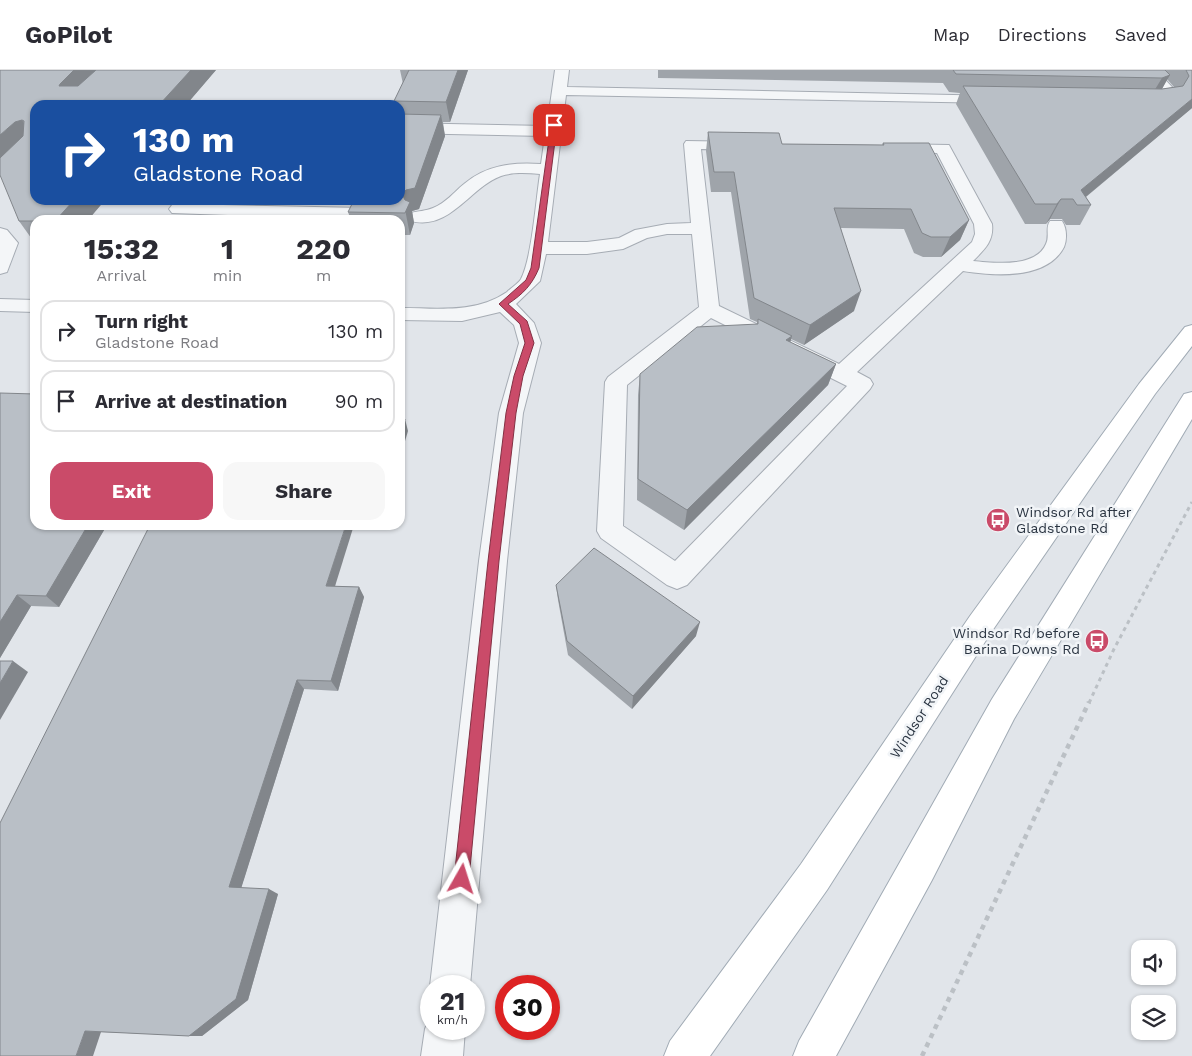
<!DOCTYPE html>
<html lang="en">
<head>
<meta charset="utf-8">
<style>
  body { margin:0; font-family:"Work Sans",sans-serif; background:#f7f7f7; color:#2b2b33; height:100vh; display:flex; flex-direction:column; font-size:19px; white-space:nowrap }
  * { box-sizing:border-box; margin:0 }
  p { font-size:16px; color:#7c7c81 }
  .icon { flex:none; width:28px; height:28px; fill:none; stroke:currentColor; stroke-width:2; stroke-linecap:round; stroke-linejoin:round }
  .map { position:relative; flex:1; overflow:hidden }
  .drawer { position:absolute; left:30px; top:145px; width:375px; height:315px; display:flex; flex-direction:column; background:#fff; border-radius:15px; box-shadow:0 1px 4px #0004 }
  .drawer>* { flex:none }
  .guide { position:absolute; left:30px; top:30px; width:375px; height:105px; border-radius:15px; box-shadow:0 1px 4px #0004; background:#1a4fa0; color:#fff; overflow:hidden }
  .fabs { position:absolute; left:1131px; top:870px; display:grid; gap:10px }
  .fabs a { display:grid; place-items:center; width:45px; height:45px; border-radius:10px; background:#fff; box-shadow:0 1px 4px #0004; font-size:25px }
  .speed { position:absolute; left:420px; top:905px; display:flex; gap:10px; font-size:25px; font-weight:700; text-align:center }
  .speed>* { display:grid; place-content:center; width:65px; height:65px; border-radius:50%; background:#fff; box-shadow:0 1px 4px #0004; line-height:1 }
  .speed small { font-size:12px; font-weight:400 }
  .speed .limit { border:8px solid #d22; background:#fff; color:#111 }
  .pin { position:absolute; display:grid; place-items:center; width:42px; height:42px; color:#fff; margin:-21px; border-radius:10px; box-shadow:0 2px 8px #0006 }
  .me { position:absolute; width:55px; margin:-28px; rotate:6deg; stroke-linejoin:round; filter:drop-shadow(0 0 4px #0008) }
  .turn { display:flex; align-items:center; gap:18px; height:105px; padding:0 20px; font-size:22px }
  .turn .icon { width:65px; height:65px; stroke-width:2.5 }
  .turn b { display:block; font-size:35px; line-height:42px }
  .eta { display:flex; justify-content:space-evenly; align-items:center; height:85px; text-align:center }
  .eta b { font-size:30px; font-weight:700; line-height:35px }
  .cta { display:flex; gap:10px; margin-top:auto; padding:10px 20px }
  .cta a { flex:1; height:58px; border-radius:15px; background:#ca4b69; color:#fff; font-size:20px; font-weight:700; line-height:58px; text-align:center }
  .cta a+a { background:#f7f7f7; color:#2b2b33 }
  ul { padding:0; list-style:none }
  li { display:flex; align-items:center; gap:15px; height:62px; margin:0 10px 8px; padding:0 10px; border:2px solid #e1e1e2; border-radius:15px }
  li div { flex:1 }
  li b { display:block; font-size:19px }
  li em { font-style:normal }
  header { display:flex; align-items:center; gap:30px; box-sizing:border-box; height:70px; padding:0 25px; background:#fff; border-bottom:1px solid #e1e1e2 }
  header strong { font-size:24px }
  nav { display:flex; gap:28px; margin-inline-start:auto; font-size:18px }
  .map>svg:first-child { display:block }
  .lines { fill:none; stroke-linecap:round; stroke-linejoin:round }
  .minor-casing { stroke:#a6acb4; stroke-width:2 }
  .major-casing { stroke:#a1abb5; stroke-width:2 }
  .path-far1 { stroke:#bbc0c5; stroke-width:3; stroke-dasharray:4 4; stroke-linecap:butt }
  .path { stroke:#bbc0c5; stroke-width:4.5; stroke-dasharray:5 5; stroke-linecap:butt }
  .minor { fill:#f4f6f8; fill-rule:evenodd }
  .major { fill:#fff; fill-rule:evenodd }
  .wall { fill:#9fa4aa; fill-rule:evenodd }
  .shaded-wall { fill:#82868b }
  .building { fill:#b9bfc6; stroke:#82868b }
  .route { fill:#ca4b69; stroke:#833144 }
  .labels { text-anchor:middle; stroke-width:5; stroke-linejoin:round; paint-order:stroke }
  .poi-label { font-size:14px; fill:#2a3441; stroke:#f1f4f7; text-anchor:start }
  .street-label { font-size:14px; fill:#2a3441; stroke:#f1f4f7 }
</style>
</head>
<body>
<header>
<strong>GoPilot</strong>
<nav><a>Map</a><a>Directions</a><a>Saved</a></nav>
</header>
<div class="map">
<svg width="1192" height="986" viewBox="0 0 1192 986">
  <rect width="100%" height="100%" fill="#e1e5ea"/>
  <g class="lines">
    <g class="minor-casing">
      <g id="minor">
        <path d="M555,0H569L567,17L1001,26L1003,29L1001,32L996,33L566,25L548,172H587L619,168L635,160L667,154L691,153L684,74L686,71L749,72L751,75L749,78L743,80L701,79L719,236L839,294L972,172L975,164L974,154L937,83L896,82L890,80L888,77L890,74L949,75L992,154C994,171 985,179 973,191C994,193 1036,198 1046,174C1050,166 1045,158 1050,151H1062C1067,158 1067,170 1064,177C1047,210 994,206 963,201L857,302L870,309L873,314L870,319L687,515L677,519L667,515L601,468L597,461L605,312L608,307L699,237L692,164H667L647,168L623,179L587,184H546L540,211L516,234L534,253L541,273L523,343L507,491L470,916H431V918L430,916L479,491L499,343L519,273L514,255L500,242L462,251L400,250V238C437,238 475,244 507,222C511,218 518,214 521,209C532,188 536,129 540,104C527,103 513,102 501,106C469,118 450,161 411,151L408,147L411,143C418,141 426,141 433,138C446,133 454,122 464,114C486,95 513,92 541,94L545,66L400,63V53L547,56ZM711,248L847,316L675,491L623,456L627,315Z"/>
        <polygon points="1141,0 1156,0 1172,17 1176,25 1171,33 1137,35 1135,32 1137,29 1162,25"/>
        <polygon points="178,134 363,138 369,139 372,143 369,147 363,148 276,146 274,150 256,150 258,146 172,143 169,139 172,135"/>
        <polygon points="0,158 7,160 18,173 7,202 0,204"/>
        <polygon points="0,229 35,230 35,242 0,241"/>
        <polygon points="431,945 431,959 465,959 463,986 421,986 425,959"/>
      </g>
    </g>
    <g class="major-casing">
      <g id="major">
        <polygon points="1192,255 1192,276 1155,324 990,564 827,820 710,986 664,986 670,971 801,794 970,546 1139,314 1185,257"/>
        <polygon points="1192,322 1192,349 1014,649 932,810 836,986 793,986 799,971 992,629 1184,324"/>
      </g>
    </g>
    <polyline class="path-far1" points="1089,633 1114,579 1192,432"/>
    <polyline class="path" points="922,986 1089,632"/>
    <use href="#minor" class="minor"/>
    <use href="#major" class="major"/>
  </g>
  <g class="wall">
    <polygon points="0,0 216,0 186,35 35,35 35,130 105,130 88,150 35,150 35,172 34,172 19,151"/>
    <polygon points="400,0 468,0 450,52 443,52 445,66 419,139 412,141 414,153 410,165 400,165 400,150 351,150 348,142 400,130 400,35 395,35 394,31 403,14"/>
    <path d="M658,0H1192V38L1086,127L1091,135L1080,155H1066L1062,149H1050L1046,154H1025L956,34L960,23L949,22L943,13L658,8ZM1167,9L1174,17L1162,19Z"/>
    <polygon points="708,62 782,74 882,75 883,73 969,150 960,170 941,187 923,187 914,183 904,159 841,158 854,241 804,275 791,269 790,272 836,294 828,315 684,460 637,430 638,325 640,304 757,254 757,252 750,249 731,122 711,122 706,81"/>
    <polygon points="0,323 35,455 107,455 59,537 31,536 0,588"/>
    <polygon points="556,515 696,566 632,639 568,585 558,530"/>
    <polygon points="335,516 359,517 364,527 338,621 304,619 241,818 278,824 248,930 202,966 101,962 0,986"/>
  </g>
  <g class="shaded-wall">
    <polygon points="74,0 105,0 71,34 59,16 60,14"/>
    <polygon points="191,0 216,0 186,35 159,35"/>
    <polygon points="458,0 468,0 450,52 446,32"/>
    <polygon points="1170,5 1159,24 1151,26 1162,8"/>
    <polygon points="1192,29 1192,38 1077,134 1081,120"/>
    <polygon points="441,45 445,66 419,139 412,141 414,153 410,165 402,124"/>
    <polygon points="22,50 34,70 0,94 0,65 15,52"/>
    <polygon points="1061,129 1050,149 1046,154 1057,134"/>
    <polygon points="74,130 105,130 88,150 56,150"/>
    <polygon points="969,150 960,170 941,187 950,167"/>
    <polygon points="861,221 854,241 804,275 810,255"/>
    <polygon points="792,266 786,288 786,270"/>
    <polygon points="836,294 828,315 684,460 687,440"/>
    <polygon points="405,349 408,361 400,388 400,364"/>
    <polygon points="88,455 107,455 59,537 46,526"/>
    <polygon points="346,455 354,455 332,526 326,516"/>
    <polygon points="359,517 364,527 338,621 331,611"/>
    <polygon points="17,525 31,536 0,588 0,552"/>
    <polygon points="700,552 696,566 632,639 633,626"/>
    <polygon points="13,591 28,602 0,650 0,613"/>
    <polygon points="297,610 304,619 240,822 229,817"/>
    <polygon points="269,819 278,824 248,930 202,966 189,966"/>
    <polygon points="85,961 101,962 93,986 76,986"/>
  </g>
  <g class="building">
    <polygon points="0,0 74,0 60,14 59,16 78,16 96,0 191,0 159,35 35,35 35,130 74,130 56,150 35,150 35,151 19,151 0,105 0,88 23,66 24,51 22,50 15,52 0,65"/>
    <polygon points="409,0 458,0 446,32 394,31"/>
    <polygon points="953,0 1165,0 1170,5 1162,8 956,4"/>
    <polygon points="1186,0 1192,0 1192,29 1081,120 1091,135 1077,135 1073,129 1061,129 1057,134 1035,134 963,16 1162,19 1183,16 1189,6"/>
    <polygon points="400,44 441,45 415,118 406,120 402,124 405,130 410,132 405,143 348,142 354,130 400,130"/>
    <polygon points="708,62 779,63 782,74 884,75 883,73 929,73 969,150 950,167 931,167 922,163 911,139 834,138 861,221 810,255 754,228 734,102 714,102"/>
    <polygon points="758,249 792,266 786,270 836,294 687,440 638,409 640,304 697,257 758,254"/>
    <polygon points="0,323 35,324 35,455 88,455 46,526 17,525 0,552"/>
    <polygon points="400,345 405,349 400,364"/>
    <polygon points="150,455 346,455 326,516 359,517 331,611 297,610 229,817 269,819 236,929 189,966 85,961 76,986 0,986 0,753"/>
    <polygon points="594,478 700,552 633,626 567,571 556,515"/>
    <polygon points="0,591 13,591 0,613"/>
  </g>
  <path class="route" d="M554,53L557,55L539,198C532,215 523,224 508,234L527,251L534,273L523,306L516,343L499,491L469,809L467,814L462,816L456,814L454,809L488,491L506,343L514,306L525,273L520,254L499,234L526,210L531,198L551,55Z"/>
  <defs>
    <g id="bus-disc" transform="scale(1.25)"><circle r="9.5" fill="#ca4b69" stroke="#f1f4f7"/><path d="M-5-6H5V4H4V6H2V4H-2V6H-4V4H-5ZM-3.5-4V0h7V-4ZM-3.5 1.2v1.5H-2V1.2ZM2 1.2v1.5H3.5V1.2Z" fill="#fff"/></g>
  </defs>
  <g fill-rule="evenodd">
    <use href="#bus-disc" x="998" y="450"/>
    <use href="#bus-disc" x="1097" y="571"/>
  </g>
  <g class="labels">
    <g class="poi-label">
      <text x="1016" y="447">Windsor Rd after<tspan x="1016" dy="16">Gladstone Rd</tspan></text>
      <text x="1080" y="568" text-anchor="end">Windsor Rd before<tspan x="1080" dy="16">Barina Downs Rd</tspan></text>
    </g>
    <g class="street-label">
      <text transform="translate(919 647) rotate(-57)" y="5">Windsor Road</text>
    </g>
  </g>
</svg>
<div class="fabs">
<a><svg class="icon" aria-label="sound" viewBox="0 0 24 24"><path d="M4 9h4l5-4v14l-5-4H4zM17 9q2 3 0 6"/></svg></a>
<a><svg class="icon" aria-label="layers" viewBox="0 0 24 24"><path d="M12 4l9 5-9 5-9-5zM3 14l9 5 9-5"/></svg></a>
</div>
<div class="speed"><div>21<small>km/h</small></div><div class="limit">30</div></div>
<div class="pin" style="left:554px;top:55px;background:#d93025"><svg class="icon" aria-label="arrive" viewBox="0 0 24 24"><path d="M6 21V4h12l-3 4 3 4H6"/></svg></div>
<svg class="me" style="left:462px;top:809px" viewBox="-20 -20 40 40"><path d="M0-17L14 15 0 8-14 15z" fill="#ca4b69" stroke="#fff" stroke-width="4"/></svg>
<div class="guide">
<div class="turn"><svg class="icon" aria-label="right" viewBox="0 0 24 24"><path d="M7 20v-9h11M14 6l5 5-5 5"/></svg><div><b>130 m</b>Gladstone Road</div></div>
</div>
<section class="drawer">
<div class="eta">
<div><b>15:32</b><p>Arrival</p></div>
<div><b>1</b><p>min</p></div>
<div><b>220</b><p>m</p></div>
</div>
<ul>
<li><svg class="icon" aria-label="right" viewBox="0 0 24 24"><path d="M7 20v-9h11M14 6l5 5-5 5"/></svg><div><b>Turn right</b><p>Gladstone Road</p></div><em>130 m</em></li>
<li><svg class="icon" aria-label="arrive" viewBox="0 0 24 24"><path d="M6 21V4h12l-3 4 3 4H6"/></svg><div><b>Arrive at destination</b></div><em>90 m</em></li>
</ul>
<div class="cta"><a>Exit</a><a>Share</a></div>
</section>
</div>
</body>
</html>
